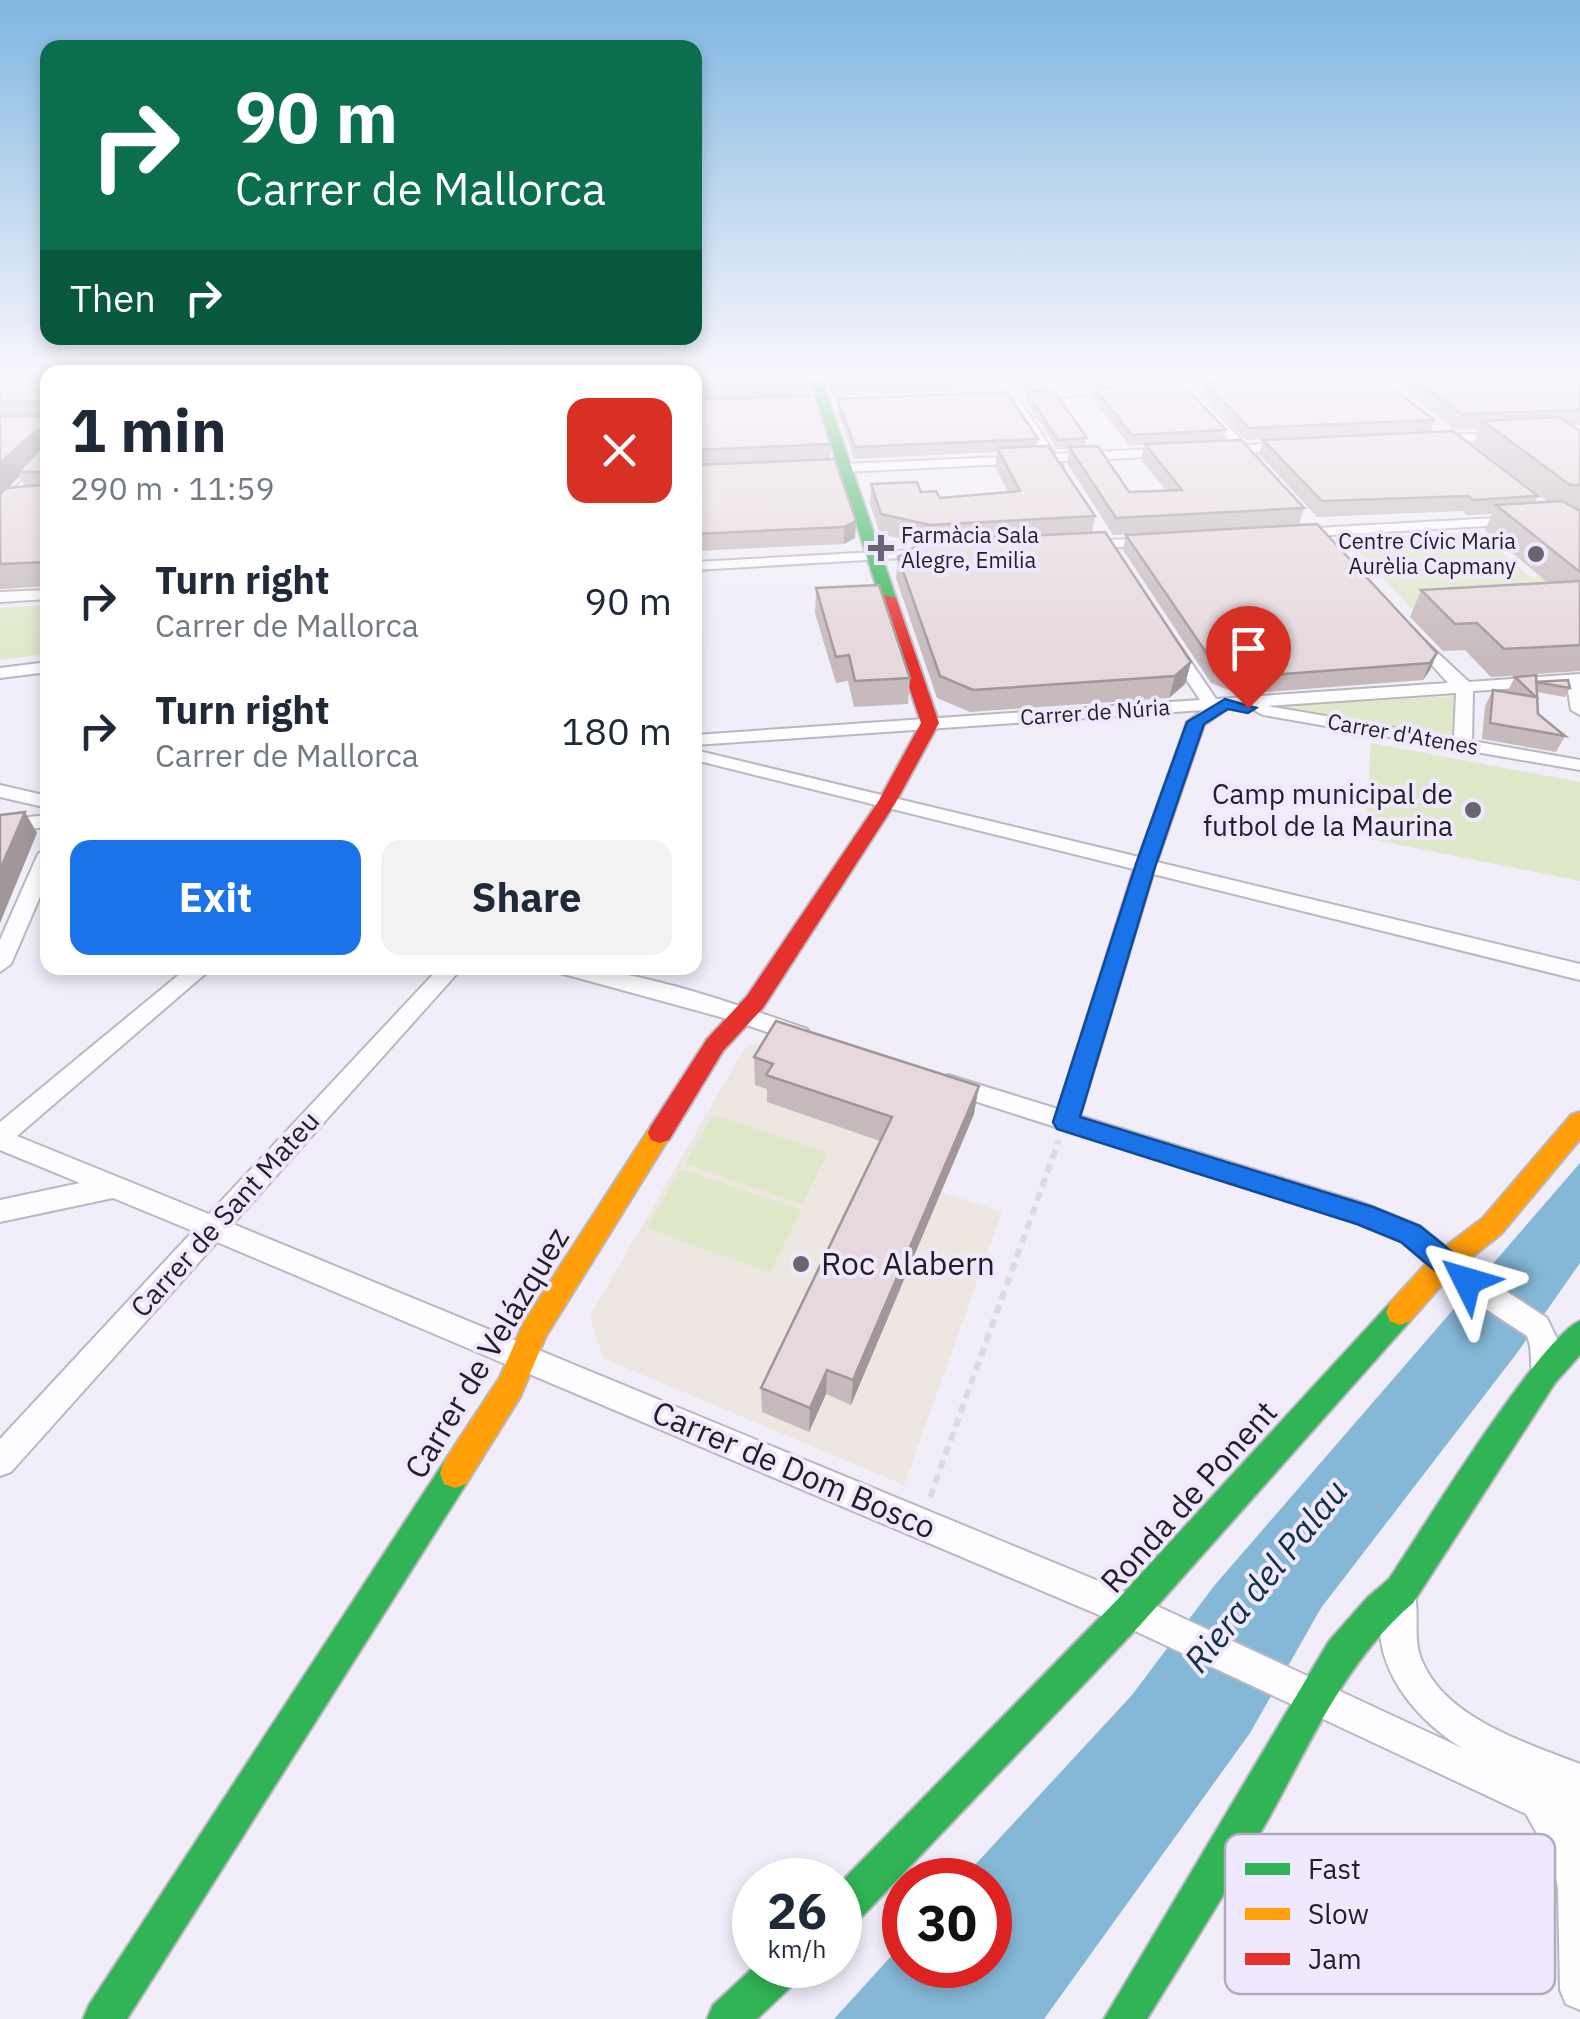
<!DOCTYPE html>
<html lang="en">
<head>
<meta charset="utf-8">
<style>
  body { margin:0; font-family:"IBM Plex Sans",sans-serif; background:#f2f2f3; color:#1f2937; height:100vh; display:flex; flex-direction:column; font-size:38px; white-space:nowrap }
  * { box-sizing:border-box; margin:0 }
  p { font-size:32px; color:#747a83 }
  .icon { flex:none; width:55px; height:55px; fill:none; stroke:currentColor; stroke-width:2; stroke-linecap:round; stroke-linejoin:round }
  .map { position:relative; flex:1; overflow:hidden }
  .details { position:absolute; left:40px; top:365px; width:662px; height:610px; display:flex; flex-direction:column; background:#fff; border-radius:20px; box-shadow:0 5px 15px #0003 }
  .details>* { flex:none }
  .banner { position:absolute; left:40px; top:40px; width:662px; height:305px; border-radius:20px; box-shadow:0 5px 15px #0003; background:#0b6e4f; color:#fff; overflow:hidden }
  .speed { position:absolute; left:732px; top:1858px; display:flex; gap:20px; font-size:50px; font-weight:700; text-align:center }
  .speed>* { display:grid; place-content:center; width:130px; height:130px; border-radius:50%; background:#fff; box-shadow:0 5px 15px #0003; line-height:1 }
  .speed small { font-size:25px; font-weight:400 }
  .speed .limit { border:15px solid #d22; background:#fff; color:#111 }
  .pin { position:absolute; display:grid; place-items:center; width:85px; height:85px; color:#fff; margin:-102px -42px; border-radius:50% 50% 50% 0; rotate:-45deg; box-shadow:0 0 10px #0007 }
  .pin .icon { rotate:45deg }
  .me { position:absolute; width:110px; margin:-55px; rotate:310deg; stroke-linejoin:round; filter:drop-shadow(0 0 8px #0008) }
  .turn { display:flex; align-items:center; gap:35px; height:210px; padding:0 30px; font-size:45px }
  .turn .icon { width:130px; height:130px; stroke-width:2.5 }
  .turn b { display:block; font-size:70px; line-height:85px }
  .then { display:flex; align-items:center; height:95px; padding:0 30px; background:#0003; gap:20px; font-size:38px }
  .round { display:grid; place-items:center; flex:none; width:105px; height:105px; border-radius:20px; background:#f2f2f3 }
  .head { display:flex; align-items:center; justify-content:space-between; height:170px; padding:0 30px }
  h1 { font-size:60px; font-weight:800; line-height:75px }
  .button { display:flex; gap:20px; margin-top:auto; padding:20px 30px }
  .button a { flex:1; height:115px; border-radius:20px; background:#1a73e8; color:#fff; font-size:40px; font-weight:800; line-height:115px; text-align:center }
  .button a+a { background:#f2f2f3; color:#1f2937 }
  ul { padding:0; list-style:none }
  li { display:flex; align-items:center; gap:30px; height:130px; padding:0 30px }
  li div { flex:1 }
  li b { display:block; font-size:38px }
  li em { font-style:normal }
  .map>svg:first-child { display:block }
  .education { fill:#eee6e0 }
  .green { fill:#dfe8c8 }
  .water { fill:#85b8d7 }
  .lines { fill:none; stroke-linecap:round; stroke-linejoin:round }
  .street-casing { stroke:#bbb7c1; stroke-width:4 }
  .fast-casing { stroke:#bbb7c1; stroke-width:4 }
  .slow-casing { stroke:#bbb7c1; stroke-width:4 }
  .jam-casing { stroke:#bbb7c1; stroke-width:4 }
  .path { stroke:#dddbe0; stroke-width:6; stroke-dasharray:9 6; stroke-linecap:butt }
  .street { fill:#fdfcfe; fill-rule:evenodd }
  .fast { fill:#30b455; fill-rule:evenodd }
  .slow { fill:#ff9f0a; fill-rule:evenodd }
  .jam { fill:#e5322d; fill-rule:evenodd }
  .wall { fill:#c6babd; fill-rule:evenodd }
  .shaded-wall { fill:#a1979a }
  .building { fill:#e6d8dc; stroke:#a1979a; stroke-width:2.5 }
  .route { fill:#1a73e8; stroke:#114b97; stroke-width:2.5 }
  .poi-dot { fill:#6a6671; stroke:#f0e8fe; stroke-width:4 }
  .labels { text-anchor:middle; stroke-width:8; stroke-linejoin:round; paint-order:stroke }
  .far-poi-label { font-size:22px; fill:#221e28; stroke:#f0e8fe; text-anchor:start }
  .far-street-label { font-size:22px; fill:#221e28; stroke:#f0e8fe }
  .poi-label { font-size:28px; fill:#221e28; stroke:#f0e8fe; text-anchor:end }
  .street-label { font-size:28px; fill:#221e28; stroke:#f0e8fe }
  .near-poi-label { font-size:32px; fill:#221e28; stroke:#f0e8fe; text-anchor:start }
  .near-street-label { font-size:32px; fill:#221e28; stroke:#f0e8fe }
  .near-water-label { font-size:35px; font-style:italic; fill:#103243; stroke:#f0e8fe }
  .key { fill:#f0e8fe; stroke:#b2abbe; stroke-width:2.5 }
  .key-label { font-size:28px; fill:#221e28 }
</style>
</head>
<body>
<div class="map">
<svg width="1580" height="2019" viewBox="0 0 1580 2019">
  <rect width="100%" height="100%" fill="#f1edf9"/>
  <polygon class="education" points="756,1043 974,1114 941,1192 1002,1212 904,1485 603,1358 590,1316 743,1051"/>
  <g class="green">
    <polygon points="1483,536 1530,577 1580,574 1580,603 1416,613 1351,544"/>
    <polygon points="47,605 47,654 0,660 0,608"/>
    <polygon points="1457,696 1451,738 1258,707"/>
    <polygon points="1371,743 1580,782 1580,881 1365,838"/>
    <polygon points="713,1115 828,1153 802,1204 685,1164"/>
    <polygon points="681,1169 801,1210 770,1273 647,1228"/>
  </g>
  <polygon class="water" points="1580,1163 1580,1263 1517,1353 1321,1608 1250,1733 1044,2019 834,2019 905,1941 905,1965 990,1965 990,1880 961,1880 1132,1695 1214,1586"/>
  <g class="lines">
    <g class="street-casing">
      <g id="street">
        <polygon points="994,378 1005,378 1015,392 1125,388 1121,393 1019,399 1055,454 1171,448 1177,452 1171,456 1060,461 1063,467 1057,471 1047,462 823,473 817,469 823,465 1043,455 1008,399 983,400 977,397 1004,393"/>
        <polygon points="1349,378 1420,378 1414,381 1353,383"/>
        <polygon points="1180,379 1188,383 1235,383 1231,388 1194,390 1246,445 1291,442 1297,446 1291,450 1253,452 1257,457 1251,461 1240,452 1214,453 1214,447 1233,445 1182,390 1158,391 1152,388 1176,384"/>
        <polygon points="1510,433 1512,436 1506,440 1433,443 1427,439 1433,435"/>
        <polygon points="48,455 48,467 0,515 0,503"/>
        <polygon points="1515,517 1522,521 1520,524 1298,537 1291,533 1298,529"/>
        <polygon points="1161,538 1163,541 1156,545 1083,549 1076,545 1083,541"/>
        <polygon points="931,549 936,550 936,556 695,570 695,562"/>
        <polygon points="48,590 48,599 0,602 0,592"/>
        <path d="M1414,631L1469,682L1580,674V715L1571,710L1567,685L1473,691L1472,741L1580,760V770L1263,715L1254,710L1257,706L1228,708L1204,725L1157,862L1580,964V980L1153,874L1080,1116L1363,1203L1420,1226L1477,1272L1547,1318L1559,1343L1560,1373L1555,1383L1545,1387L1535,1383C1528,1367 1534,1351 1527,1336L1457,1290L1402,1242L1356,1223L940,1090L936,1084L940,1078L948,1075L1058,1109L1134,869L695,760V750L1139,857L1187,722L1203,710L695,745V735L1200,700L1166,649L1174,644L1180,646L1216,699L1448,683L1406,636ZM1456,693L1454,738L1267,706Z"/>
        <polygon points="48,662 48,672 0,678 0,668"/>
        <polygon points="0,785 48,796 48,808 0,797"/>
        <polygon points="48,815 48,827 0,832 0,820"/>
        <polygon points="48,848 48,878 11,964 0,972 0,940 38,854"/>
        <path d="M187,968H212L17,1136L209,1214L439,968H462L233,1224L1142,1599L1462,1748C1408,1714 1360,1653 1388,1585L1400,1580L1412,1585C1422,1609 1411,1636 1422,1661C1446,1719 1527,1743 1580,1764V2010L1566,2004L1560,1990L1558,1889L1553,1862L1526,1814L1118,1623L217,1242L11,1472L0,1476V1439L193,1231L113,1198L0,1222V1200L80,1183L0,1150V1122Z"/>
        <path d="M557,968C625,964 741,1006 807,1029L810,1035L807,1041L799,1043L735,1021L560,973Z"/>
      </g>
    </g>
    <g class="fast-casing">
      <g id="fast">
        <polygon points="810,378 821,378 896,598 893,601 880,598"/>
        <polygon points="1400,1299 1410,1303 1414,1312 1410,1321 1142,1623 854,1925 840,1930 840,1883 1118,1599 1390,1303"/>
        <path d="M1580,1321V1355L1555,1383L1413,1603C1343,1663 1310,1745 1266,1823C1228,1889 1187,1954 1147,2019H1104L1329,1641L1367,1598L1389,1579C1420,1533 1541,1336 1580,1321Z"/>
        <polygon points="455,1458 466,1462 470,1473 466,1484 127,2019 83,2019 89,2005 444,1462"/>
        <polygon points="756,1965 805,1965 799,1979 757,2019 707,2019 713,2005"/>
      </g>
    </g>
    <g class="slow-casing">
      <g id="slow">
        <polygon points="1580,1112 1580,1139 1501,1234 1454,1271 1410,1321 1400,1325 1390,1321 1386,1312 1390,1303 1434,1255 1483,1218 1571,1115"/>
        <polygon points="660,1123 669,1126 672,1133 546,1336 520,1397 466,1484 455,1488 444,1484 440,1473 444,1462 500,1377 524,1322 651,1126"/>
      </g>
    </g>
    <g class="jam-casing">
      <polygon id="jam" points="883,595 896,598 939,723 896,802 763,1008 723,1051 669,1140 660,1143 651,1140 648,1133 651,1126 707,1039 747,996 878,802 921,723 880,598"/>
    </g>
    <polyline class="path" points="930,1497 1059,1140"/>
    <use href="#street" class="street"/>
    <use href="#fast" class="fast"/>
    <use href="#slow" class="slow"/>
    <use href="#jam" class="jam"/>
  </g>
  <g class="wall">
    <path d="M0,378H48V586L0,589ZM20,476L24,486L8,488Z"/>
    <polygon points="695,378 810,382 810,395 831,444 830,459 856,521 855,538 844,544 695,551"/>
    <polygon points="825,378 999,378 997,389 832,396"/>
    <polygon points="1009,378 1045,378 1044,387 1017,388"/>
    <polygon points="1075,378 1176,378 1170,382 1081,385"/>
    <polygon points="1183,378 1292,378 1189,380"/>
    <polygon points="1401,378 1580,378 1580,425 1571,425 1580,431 1580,510 1578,510 1580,511 1580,671 1491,677 1465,650 1443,651 1410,617 1421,590 1548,583 1485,530 1492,514 1467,515 1462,511 1317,517 1259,454 1263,440 1538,496 1535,503 1548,502 1473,444 1479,429 1455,430 1398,385"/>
    <polygon points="1205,383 1434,420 1430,432 1246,440 1202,394"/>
    <polygon points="1094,388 1226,430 1223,441 1304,508 1299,525 1113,535 1067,463 1069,449 1057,449 1026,401 1027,392 1087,438 1085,447 1129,492 1166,490 1141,460 1144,445 1130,446 1092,399"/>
    <polygon points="837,399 1038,439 1037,446 1095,516 1092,532 1191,662 1185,684 1169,698 970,712 937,698 896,578 898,557 920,543 880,534 870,504 871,484 921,492 940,498 1008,492 995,467 997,452 854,459 837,410"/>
    <polygon points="1126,535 1437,653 1430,670 1423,680 1239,694 1211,683 1123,550"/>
    <polygon points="816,588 910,678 908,704 854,707 848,681 836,683 815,613"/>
    <polygon points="1515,677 1570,688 1565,697 1537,692 1538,714 1565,736 1556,752 1482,739 1485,706 1493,690 1507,692"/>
    <polygon points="754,1057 974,1114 851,1405 826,1394 809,1432 762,1412 761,1388 880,1141 767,1102 767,1089 755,1085"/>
  </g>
  <g class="shaded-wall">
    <polygon points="36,431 45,452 18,472 20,476 0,495 0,463"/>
    <polygon points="856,521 855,538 844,544 844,527"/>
    <polygon points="1437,653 1430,670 1423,680 1430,663"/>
    <polygon points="1191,662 1185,684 1169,698 1175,676"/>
    <polygon points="25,812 37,833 0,923 0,870"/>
    <polygon points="979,1086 974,1114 851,1405 853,1380"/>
    <polygon points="827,1370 826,1394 809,1432 810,1408"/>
  </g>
  <g class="building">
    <polygon points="0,378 48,378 48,562 0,564 0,494 6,488 41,485 41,472 18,472 41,448 41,431 36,431 0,463 0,416 39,416 43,405 39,401 0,402"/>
    <polygon points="695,378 809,378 810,382 695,387"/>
    <polygon points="831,378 905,378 833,381"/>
    <polygon points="1330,378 1379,378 1434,420 1249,428 1205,383"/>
    <polygon points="1413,378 1570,378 1580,384 1580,410 1461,414"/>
    <polygon points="1183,384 1226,430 1132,435 1094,388"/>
    <polygon points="1054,391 1087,438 1058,440 1027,392"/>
    <polygon points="1007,392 1038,439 855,447 837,399"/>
    <polygon points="815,395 831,444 695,450 695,400"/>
    <polygon points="1559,417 1580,431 1580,485 1570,485 1483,421"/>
    <polygon points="1453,431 1538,496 1473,500 1468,496 1322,501 1263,440"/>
    <polygon points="1241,440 1304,508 1116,518 1069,447 1098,446 1129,492 1182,490 1145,444"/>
    <polygon points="1048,446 1095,516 930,525 881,514 871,484 917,482 921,492 936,491 940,498 1020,491 997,448"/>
    <polygon points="835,459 856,521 844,527 695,534 695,465"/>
    <polygon points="1562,501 1580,511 1580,572 1496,505"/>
    <polygon points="1317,524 1437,653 1430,663 1244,677 1216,667 1126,535"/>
    <polygon points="1105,532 1191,662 1175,676 973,690 940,676 898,557 924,541"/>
    <polygon points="1580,581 1580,645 1504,649 1477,623 1455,624 1421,590"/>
    <polygon points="879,585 910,678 855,681 849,655 836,657 816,588"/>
    <polygon points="1536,675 1538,714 1565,736 1490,723 1493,690 1536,697 1515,677"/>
    <polygon points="1568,680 1570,688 1535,682"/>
    <polygon points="25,812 0,870 0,815"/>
    <polygon points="776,1021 979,1086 853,1380 827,1370 810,1408 761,1388 892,1117 766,1075 773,1064 754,1057"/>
  </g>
  <linearGradient id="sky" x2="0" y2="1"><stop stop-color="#80b6e1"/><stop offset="0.57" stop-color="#f9f7fc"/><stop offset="1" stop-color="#f9f7fc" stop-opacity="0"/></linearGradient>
  <rect width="1580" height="660" fill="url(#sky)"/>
  <polygon class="route" points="1225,699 1256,708 1248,713 1228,709 1204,724 1156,864 1080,1117 1373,1207 1420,1226 1477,1272 1481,1281 1477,1289 1467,1293 1457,1289 1401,1242 1357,1224 1057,1129 1053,1122 1136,864 1187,722"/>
  <g class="poi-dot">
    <path d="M876 533h10v10h10v10h-10v10h-10v-10h-10v-10h10z"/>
    <circle cx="1536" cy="554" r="10"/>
    <circle cx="1473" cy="810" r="10"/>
    <circle cx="801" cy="1264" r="10"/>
  </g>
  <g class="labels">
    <g class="far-poi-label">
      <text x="901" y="543">Farmàcia Sala<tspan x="901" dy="25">Alegre, Emilia</tspan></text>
      <text x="1516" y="549" text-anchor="end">Centre Cívic Maria<tspan x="1516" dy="25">Aurèlia Capmany</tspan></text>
    </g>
    <g class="far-street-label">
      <text transform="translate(1095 712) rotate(-4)" y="8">Carrer de Núria</text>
      <text transform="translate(1403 734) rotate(10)" y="8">Carrer d'Atenes</text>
    </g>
    <g class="poi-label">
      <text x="1453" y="804">Camp municipal de<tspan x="1453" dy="32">futbol de la Maurina</tspan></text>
    </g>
    <g class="street-label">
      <text transform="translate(225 1214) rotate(-48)" y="10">Carrer de Sant Mateu</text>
    </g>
    <g class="near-poi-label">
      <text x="821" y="1275">Roc Alabern</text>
    </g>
    <g class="near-street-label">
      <text transform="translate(487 1353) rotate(-59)" y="11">Carrer de Velázquez</text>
      <text transform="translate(794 1470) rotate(23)" y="11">Carrer de Dom Bosco</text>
      <text transform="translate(1189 1497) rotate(-48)" y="11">Ronda de Ponent</text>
    </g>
    <g class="near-water-label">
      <text transform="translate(1266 1576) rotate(-51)" y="12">Riera del Palau</text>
    </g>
  </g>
  <rect x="1225" y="1834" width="330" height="160" rx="15" class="key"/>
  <rect x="1245" y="1863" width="45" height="12" fill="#30b455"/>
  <rect x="1245" y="1908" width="45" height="12" fill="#ff9f0a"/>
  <rect x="1245" y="1953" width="45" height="12" fill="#e5322d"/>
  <g class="key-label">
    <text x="1308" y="1879">Fast</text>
    <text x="1308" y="1924">Slow</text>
    <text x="1308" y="1969">Jam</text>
  </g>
</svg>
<div class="speed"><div>26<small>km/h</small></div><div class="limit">30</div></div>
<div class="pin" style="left:1248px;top:708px;background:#d93025"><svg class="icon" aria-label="arrive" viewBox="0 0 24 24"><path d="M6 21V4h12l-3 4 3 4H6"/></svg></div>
<svg class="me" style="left:1467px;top:1281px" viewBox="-20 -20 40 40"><path d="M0-17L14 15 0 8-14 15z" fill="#1a73e8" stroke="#fff" stroke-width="4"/></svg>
<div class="banner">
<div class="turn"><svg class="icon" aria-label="right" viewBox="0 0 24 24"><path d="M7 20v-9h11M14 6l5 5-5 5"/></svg><div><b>90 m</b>Carrer de Mallorca</div></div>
<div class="then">Then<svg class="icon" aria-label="right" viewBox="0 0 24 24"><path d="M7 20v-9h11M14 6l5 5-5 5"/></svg></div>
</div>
<section class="details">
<div class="head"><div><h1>1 min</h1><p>290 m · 11:59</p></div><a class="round" style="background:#d93025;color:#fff"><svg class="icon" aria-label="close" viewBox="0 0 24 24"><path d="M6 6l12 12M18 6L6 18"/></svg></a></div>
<ul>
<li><svg class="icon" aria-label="right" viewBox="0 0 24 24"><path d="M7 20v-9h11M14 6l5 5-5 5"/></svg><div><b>Turn right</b><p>Carrer de Mallorca</p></div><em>90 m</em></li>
<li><svg class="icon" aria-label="right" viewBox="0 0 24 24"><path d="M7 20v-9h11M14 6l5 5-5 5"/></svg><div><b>Turn right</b><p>Carrer de Mallorca</p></div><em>180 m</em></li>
</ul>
<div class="button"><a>Exit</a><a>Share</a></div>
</section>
</div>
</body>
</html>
